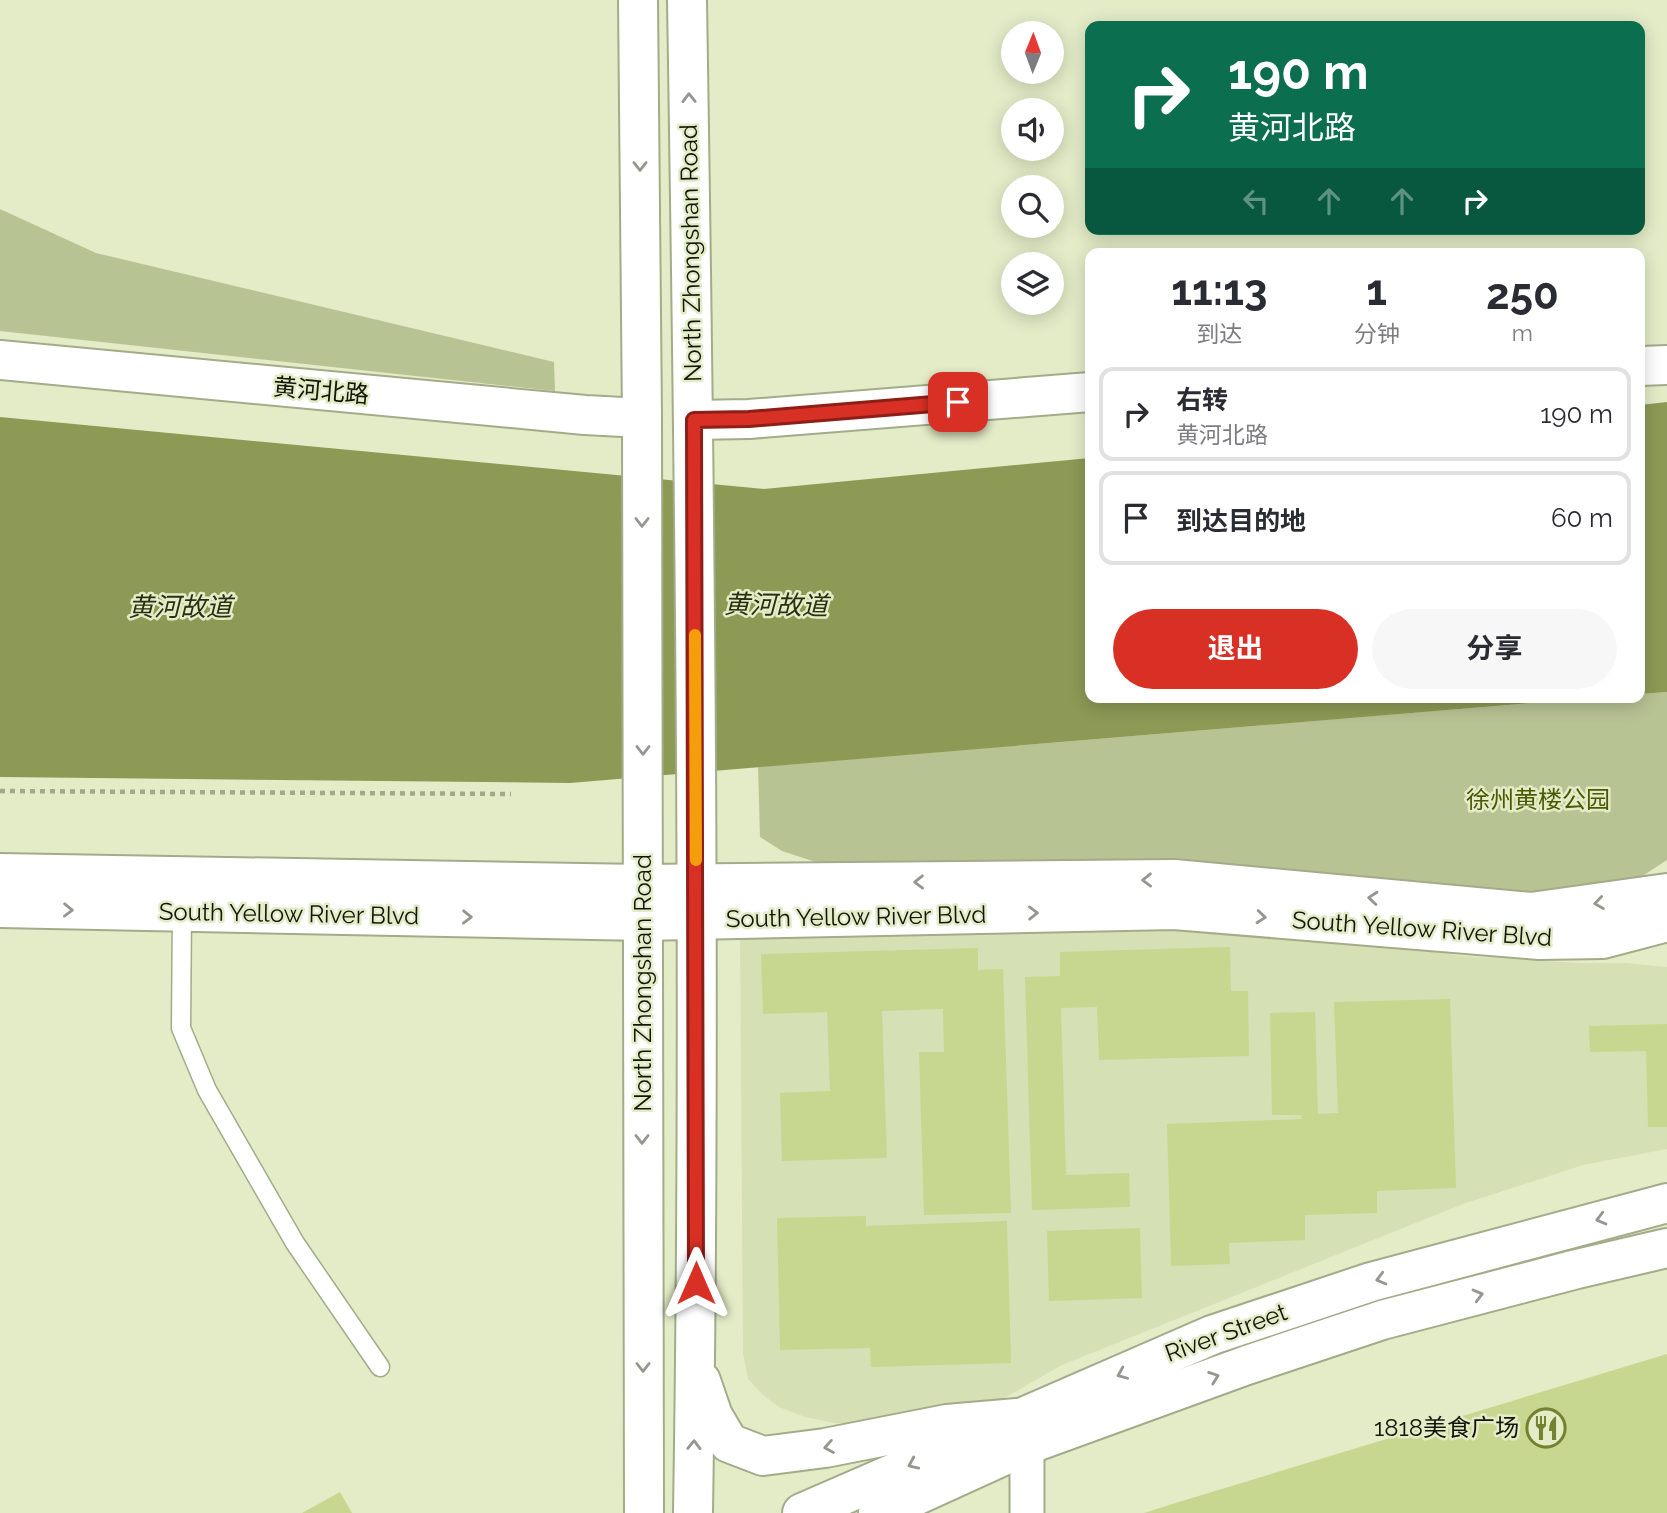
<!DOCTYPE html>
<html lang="zh">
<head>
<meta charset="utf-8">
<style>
  body { margin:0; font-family:Raleway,"Noto Sans SC",sans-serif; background:#f7f7f7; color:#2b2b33; height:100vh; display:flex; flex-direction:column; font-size:26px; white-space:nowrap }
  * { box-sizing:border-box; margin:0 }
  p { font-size:23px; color:#7c7c81 }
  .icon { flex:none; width:38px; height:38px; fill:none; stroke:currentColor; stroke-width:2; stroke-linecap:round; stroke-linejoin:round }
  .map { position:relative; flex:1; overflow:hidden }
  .panel { position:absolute; left:1085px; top:248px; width:560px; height:455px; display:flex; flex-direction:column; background:#fff; border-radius:14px; box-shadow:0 4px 18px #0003 }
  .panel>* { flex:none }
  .guide { position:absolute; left:1085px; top:21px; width:560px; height:214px; border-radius:14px; box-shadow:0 4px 18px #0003; background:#0b6e4f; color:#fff; overflow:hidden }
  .needle { width:46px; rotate:1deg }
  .tools { position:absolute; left:1001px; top:21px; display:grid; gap:14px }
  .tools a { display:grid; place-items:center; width:63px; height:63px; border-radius:50%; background:#fff; box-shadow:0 4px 18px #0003; font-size:35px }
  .pin { position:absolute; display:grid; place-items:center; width:60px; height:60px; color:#fff; margin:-30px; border-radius:14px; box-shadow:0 4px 10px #0006 }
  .me { position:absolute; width:77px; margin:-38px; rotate:0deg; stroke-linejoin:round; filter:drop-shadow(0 0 5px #0008) }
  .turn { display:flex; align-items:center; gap:24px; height:147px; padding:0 28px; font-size:32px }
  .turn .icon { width:91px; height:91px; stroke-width:2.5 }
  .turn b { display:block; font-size:49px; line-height:60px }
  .lanes { display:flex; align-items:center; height:66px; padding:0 28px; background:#0003; justify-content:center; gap:35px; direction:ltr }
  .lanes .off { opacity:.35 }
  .eta { display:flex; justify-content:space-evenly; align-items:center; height:119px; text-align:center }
  .eta b { font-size:42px; font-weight:700; line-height:49px }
  .action { display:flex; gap:14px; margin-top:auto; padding:14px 28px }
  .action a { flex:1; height:80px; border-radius:42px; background:#d93025; color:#fff; font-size:28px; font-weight:700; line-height:80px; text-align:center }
  .action a+a { background:#f7f7f7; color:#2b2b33 }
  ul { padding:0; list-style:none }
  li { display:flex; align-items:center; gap:21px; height:94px; margin:0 14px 10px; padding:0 14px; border:4px solid #e1e1e2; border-radius:14px }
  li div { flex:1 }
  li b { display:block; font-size:26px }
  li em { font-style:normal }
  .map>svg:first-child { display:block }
  .built { fill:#d5e0b4 }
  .green { fill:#b8c394 }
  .water { fill:#8c9a55 }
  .building { fill:#c7d78f }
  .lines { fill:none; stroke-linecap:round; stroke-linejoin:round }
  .lane-casing { stroke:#a3ab89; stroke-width:21 }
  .street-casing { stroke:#a3ab89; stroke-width:37 }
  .secondary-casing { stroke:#a3ab89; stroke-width:42 }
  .primary-casing { stroke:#a3ab89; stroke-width:42 }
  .path { stroke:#a1a88b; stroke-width:4.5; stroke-dasharray:5 5; stroke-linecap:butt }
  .lane { stroke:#fff; stroke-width:18 }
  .street { stroke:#fff; stroke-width:33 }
  .secondary { stroke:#fff; stroke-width:38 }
  .primary { stroke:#fff; stroke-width:38 }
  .oneway { stroke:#959690 }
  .route-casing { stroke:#8d1f18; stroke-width:18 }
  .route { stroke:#d93025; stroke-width:12 }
  .slow { stroke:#f59e0b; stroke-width:12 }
  .labels { text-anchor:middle; stroke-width:5; stroke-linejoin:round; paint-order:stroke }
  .street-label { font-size:24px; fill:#131509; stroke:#e3ecc7 }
  .park-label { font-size:24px; fill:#4c5804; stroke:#e3ecc7 }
  .poi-label { font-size:24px; fill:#131509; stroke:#e3ecc7; text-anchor:end }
  .water-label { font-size:26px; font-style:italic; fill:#292f10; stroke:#e3ecc7 }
</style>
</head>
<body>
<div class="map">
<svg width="1667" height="1513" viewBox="0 0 1667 1513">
  <rect width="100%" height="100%" fill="#e3ecc7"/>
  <polygon class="built" points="1167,927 1297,930 1461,956 1579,963 1626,963 1667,967 1667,1149 1583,1165 1463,1204 1062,1365 992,1405 907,1426 834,1423 805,1417 779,1407 763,1395 748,1379 743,1353 740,928"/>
  <g class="green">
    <polygon points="0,209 96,253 554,362 555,391 0,331"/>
    <polygon points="1667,692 1667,860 1638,879 1558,896 846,872 782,851 760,837 758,767 1591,698 1640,698 1640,694"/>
  </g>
  <g class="water">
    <polygon points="1667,402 1667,692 1640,694 1640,405"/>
    <polygon points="0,417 764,489 1090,458 1090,698 1591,698 570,783 0,777"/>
  </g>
  <g class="building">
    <polygon points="1230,947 1231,991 1248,991 1249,1056 1099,1060 1097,1007 1061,1008 1066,1175 1129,1173 1130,1207 1032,1210 1025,977 1060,976 1060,952"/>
    <polygon points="978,948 978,970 1003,969 1011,1213 924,1215 919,1052 944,1052 943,1009 882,1011 887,1158 782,1161 780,1093 830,1091 827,1012 763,1014 761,954"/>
    <polygon points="1450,999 1456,1188 1377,1191 1377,1213 1305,1215 1305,1240 1229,1243 1230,1264 1171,1266 1167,1124 1302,1119 1301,1115 1272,1115 1270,1013 1315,1012 1318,1114 1338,1113 1334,1002"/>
    <polygon points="1667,1024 1667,1127 1648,1127 1646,1051 1590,1052 1589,1026"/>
    <polygon points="866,1216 866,1226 1007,1221 1011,1363 871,1367 870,1348 780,1350 777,1218"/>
    <polygon points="1140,1228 1142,1298 1049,1301 1047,1231"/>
    <polygon points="1667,1354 1667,1513 1144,1513 1182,1501"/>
    <polygon points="340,1492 352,1513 302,1513"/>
  </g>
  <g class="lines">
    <g class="lane-casing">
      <polyline id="lane" points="182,912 181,1028 207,1090 295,1243 380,1367"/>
    </g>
    <g class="street-casing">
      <polyline id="street" points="1027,1445 1027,1513"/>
    </g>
    <g class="secondary-casing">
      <g id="secondary">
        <polyline points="0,360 585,415 642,418"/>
        <polyline points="1640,366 1667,365"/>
        <polyline points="693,420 749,419 1090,392"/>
        <polyline points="0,873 642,884 1174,879 1531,912 1667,893"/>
        <polyline points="0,908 642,921 1174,910 1539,940 1603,939 1667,922"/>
        <polyline points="802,1513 1212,1335 1371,1282 1667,1203"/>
        <polyline points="878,1513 1027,1445 1247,1365 1382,1320 1577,1269 1667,1248"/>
      </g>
    </g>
    <g class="primary-casing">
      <g id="primary">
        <polyline points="638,0 642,418 644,1513"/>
        <path d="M687,0C695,504 701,1009 693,1513"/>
        <polyline points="701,1381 713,1416 729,1443 763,1456 825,1448 947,1424 1017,1418"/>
      </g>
    </g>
    <polyline class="path" points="0,791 511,794"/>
    <use href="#lane" class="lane"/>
    <use href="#street" class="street"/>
    <use href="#secondary" class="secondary"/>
    <use href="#primary" class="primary"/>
  </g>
  <defs><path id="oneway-chevron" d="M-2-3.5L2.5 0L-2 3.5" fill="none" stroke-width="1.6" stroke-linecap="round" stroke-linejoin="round" transform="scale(1.75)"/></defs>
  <g class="oneway">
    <use href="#oneway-chevron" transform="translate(689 98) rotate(-91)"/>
    <use href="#oneway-chevron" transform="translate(640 166) rotate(90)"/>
    <use href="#oneway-chevron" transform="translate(642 522) rotate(90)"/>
    <use href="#oneway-chevron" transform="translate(643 750) rotate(90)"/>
    <use href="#oneway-chevron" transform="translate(1147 880) rotate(179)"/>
    <use href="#oneway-chevron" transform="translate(919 882) rotate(179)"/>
    <use href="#oneway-chevron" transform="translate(1373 898) rotate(-175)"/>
    <use href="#oneway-chevron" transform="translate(1599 903) rotate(172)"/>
    <use href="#oneway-chevron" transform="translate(68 910) rotate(1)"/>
    <use href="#oneway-chevron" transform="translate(1033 913) rotate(-1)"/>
    <use href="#oneway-chevron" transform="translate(467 917) rotate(1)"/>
    <use href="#oneway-chevron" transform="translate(1261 917) rotate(5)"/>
    <use href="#oneway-chevron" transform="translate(642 1139) rotate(90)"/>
    <use href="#oneway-chevron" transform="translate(1601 1219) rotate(165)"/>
    <use href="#oneway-chevron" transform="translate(1381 1279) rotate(165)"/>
    <use href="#oneway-chevron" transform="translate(1478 1295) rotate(-15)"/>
    <use href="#oneway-chevron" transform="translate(643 1367) rotate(90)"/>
    <use href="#oneway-chevron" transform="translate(1122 1374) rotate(157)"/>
    <use href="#oneway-chevron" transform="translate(1214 1377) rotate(-20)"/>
    <use href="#oneway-chevron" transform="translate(694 1445) rotate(-89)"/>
    <use href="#oneway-chevron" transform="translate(829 1447) rotate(170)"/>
    <use href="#oneway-chevron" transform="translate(913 1464) rotate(156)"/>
  </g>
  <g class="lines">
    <g class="route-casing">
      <polyline id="route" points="696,1283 694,420 749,419 958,402"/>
    </g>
    <use href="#route" class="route"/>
    <polyline class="slow" points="695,635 696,860"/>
  </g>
  <defs>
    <g id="restaurant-ring" transform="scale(2.0125)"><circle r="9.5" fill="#e3ecc7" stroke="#738230" stroke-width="1.5"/><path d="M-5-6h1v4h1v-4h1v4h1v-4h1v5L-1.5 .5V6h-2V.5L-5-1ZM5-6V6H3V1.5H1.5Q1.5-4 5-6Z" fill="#738230"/></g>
  </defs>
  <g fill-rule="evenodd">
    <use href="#restaurant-ring" x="1546" y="1428"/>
  </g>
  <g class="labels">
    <g class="street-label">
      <text transform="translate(691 253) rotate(-91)" y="8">North Zhongshan Road</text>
      <text transform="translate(321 391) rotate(5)" y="8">黄河北路</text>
      <text transform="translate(289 914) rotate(1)" y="8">South Yellow River Blvd</text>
      <text transform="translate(856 917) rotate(-1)" y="8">South Yellow River Blvd</text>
      <text transform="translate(1422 929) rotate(4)" y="8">South Yellow River Blvd</text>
      <text transform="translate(643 983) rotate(-90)" y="8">North Zhongshan Road</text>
      <text transform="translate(1226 1333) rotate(-20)" y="8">River Street</text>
    </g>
    <g class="park-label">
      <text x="1538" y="808">徐州黄楼公园</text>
    </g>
    <g class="poi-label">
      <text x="1519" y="1436">1818美食广场</text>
    </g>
    <g class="water-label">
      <text transform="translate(776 605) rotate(1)" y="9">黄河故道</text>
      <text x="180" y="616">黄河故道</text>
    </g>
  </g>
</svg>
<div class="tools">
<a><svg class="needle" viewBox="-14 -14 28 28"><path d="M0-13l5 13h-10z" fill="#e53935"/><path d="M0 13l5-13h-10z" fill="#7c7c81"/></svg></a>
<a><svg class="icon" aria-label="sound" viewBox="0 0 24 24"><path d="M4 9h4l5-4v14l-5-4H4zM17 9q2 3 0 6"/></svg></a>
<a><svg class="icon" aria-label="search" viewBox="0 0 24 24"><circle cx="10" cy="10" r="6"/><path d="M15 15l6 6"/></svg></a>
<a><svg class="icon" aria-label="layers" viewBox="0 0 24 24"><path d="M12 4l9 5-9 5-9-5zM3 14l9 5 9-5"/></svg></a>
</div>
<div class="pin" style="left:958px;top:402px;background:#d93025"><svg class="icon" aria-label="arrive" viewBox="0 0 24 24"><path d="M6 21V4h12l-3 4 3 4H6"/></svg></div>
<svg class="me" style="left:696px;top:1283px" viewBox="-20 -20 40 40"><path d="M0-17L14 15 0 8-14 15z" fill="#d93025" stroke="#fff" stroke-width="4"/></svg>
<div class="guide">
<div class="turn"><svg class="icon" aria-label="right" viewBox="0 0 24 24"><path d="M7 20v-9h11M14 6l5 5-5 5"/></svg><div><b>190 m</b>黄河北路</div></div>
<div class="lanes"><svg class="icon off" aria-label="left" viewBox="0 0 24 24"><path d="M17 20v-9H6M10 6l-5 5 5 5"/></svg><svg class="icon off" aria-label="ahead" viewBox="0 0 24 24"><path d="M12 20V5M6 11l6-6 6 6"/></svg><svg class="icon off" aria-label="ahead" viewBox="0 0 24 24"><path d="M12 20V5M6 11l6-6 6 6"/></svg><svg class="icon" aria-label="right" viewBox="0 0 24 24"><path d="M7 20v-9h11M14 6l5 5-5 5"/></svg></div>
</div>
<section class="panel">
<div class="eta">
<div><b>11:13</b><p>到达</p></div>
<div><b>1</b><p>分钟</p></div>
<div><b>250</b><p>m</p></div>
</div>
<ul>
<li><svg class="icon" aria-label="right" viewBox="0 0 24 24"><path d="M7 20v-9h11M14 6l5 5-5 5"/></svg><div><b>右转</b><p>黄河北路</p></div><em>190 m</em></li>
<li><svg class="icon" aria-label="arrive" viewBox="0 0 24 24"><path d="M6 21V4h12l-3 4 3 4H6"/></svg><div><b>到达目的地</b></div><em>60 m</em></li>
</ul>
<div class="action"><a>退出</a><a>分享</a></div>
</section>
</div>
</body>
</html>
